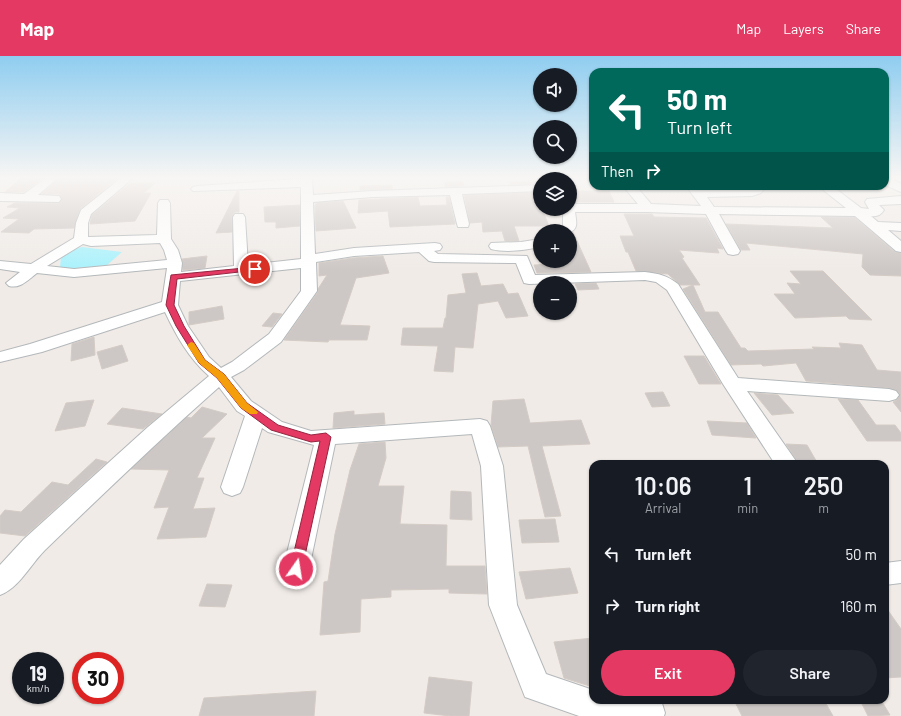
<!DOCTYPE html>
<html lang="en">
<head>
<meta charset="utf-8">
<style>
  body { margin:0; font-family:Barlow,sans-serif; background:#20242c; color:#f1f3f6; height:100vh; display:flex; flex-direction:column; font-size:15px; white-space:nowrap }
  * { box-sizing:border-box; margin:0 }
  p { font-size:13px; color:#9ea1a6 }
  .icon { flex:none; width:22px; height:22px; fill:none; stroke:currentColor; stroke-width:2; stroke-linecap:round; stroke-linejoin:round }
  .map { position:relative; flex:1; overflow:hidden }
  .panel { position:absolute; left:589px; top:404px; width:300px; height:244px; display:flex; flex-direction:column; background:#171b24; border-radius:12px; box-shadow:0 1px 3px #0004 }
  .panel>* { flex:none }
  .hud { position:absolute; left:589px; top:12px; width:300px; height:122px; border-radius:12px; box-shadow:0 1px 3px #0004; background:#00695c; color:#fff; overflow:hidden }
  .buttons { position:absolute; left:533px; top:12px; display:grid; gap:8px }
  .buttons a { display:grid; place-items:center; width:44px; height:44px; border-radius:50%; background:#171b24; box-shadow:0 1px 3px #0004; font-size:20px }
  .speed { position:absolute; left:12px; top:596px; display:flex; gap:8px; font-size:20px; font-weight:700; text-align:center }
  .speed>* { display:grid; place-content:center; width:52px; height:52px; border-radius:50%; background:#171b24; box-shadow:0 1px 3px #0004; line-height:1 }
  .speed small { font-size:10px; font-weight:400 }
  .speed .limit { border:6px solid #d22; background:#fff; color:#111 }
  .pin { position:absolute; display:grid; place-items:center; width:34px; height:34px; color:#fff; margin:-17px; border:2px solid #fff; border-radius:50%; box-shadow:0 1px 4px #0007 }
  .me { position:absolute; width:44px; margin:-22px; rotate:13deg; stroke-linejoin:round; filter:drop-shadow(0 0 3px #0008) }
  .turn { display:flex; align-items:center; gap:14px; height:84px; padding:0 12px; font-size:18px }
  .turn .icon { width:52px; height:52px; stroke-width:2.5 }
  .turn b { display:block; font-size:28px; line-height:34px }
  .then { display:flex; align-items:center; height:38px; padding:0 12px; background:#0003; gap:8px; font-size:15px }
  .eta { display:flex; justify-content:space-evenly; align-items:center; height:68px; text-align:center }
  .eta b { font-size:24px; font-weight:600; line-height:28px }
  .action { display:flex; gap:8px; margin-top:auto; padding:8px 12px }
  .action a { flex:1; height:46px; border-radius:24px; background:#e33962; color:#fff; font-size:16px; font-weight:600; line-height:46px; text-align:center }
  .action a+a { background:#20242c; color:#f1f3f6 }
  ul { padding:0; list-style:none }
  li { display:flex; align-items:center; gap:12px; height:52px; padding:0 12px }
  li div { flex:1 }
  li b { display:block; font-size:15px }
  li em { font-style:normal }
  header { display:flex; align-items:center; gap:24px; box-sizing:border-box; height:56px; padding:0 20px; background:#e33962; color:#fff }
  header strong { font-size:19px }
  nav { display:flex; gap:22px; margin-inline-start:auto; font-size:14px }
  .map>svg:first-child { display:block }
  .water { fill:#aaf2fc }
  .building { fill:#cdc8c6; stroke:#d4cbc5 }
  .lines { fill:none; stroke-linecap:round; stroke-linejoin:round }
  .minor-casing { stroke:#b4b8ba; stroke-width:2 }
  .minor { fill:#fff; fill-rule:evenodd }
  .route { fill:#e33962; stroke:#942540 }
  .slow { fill:#f59e0b }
</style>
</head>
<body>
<header>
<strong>Map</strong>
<nav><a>Map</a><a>Layers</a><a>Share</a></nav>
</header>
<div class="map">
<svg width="901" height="660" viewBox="0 0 901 660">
  <rect width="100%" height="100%" fill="#f0ebe7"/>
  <polygon class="water" points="82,191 122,196 106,210 60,213 61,200 69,195"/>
  <g class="building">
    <polygon points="21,122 43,122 24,136 5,136"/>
    <polygon points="59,122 118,122 80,153 74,172 34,173 29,177 1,176 19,163 3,162 20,152 7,151 15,147 60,147 62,142 59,138 42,138"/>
    <polygon points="540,124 540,128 510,129 510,126"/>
    <polygon points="463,125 464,130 445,131 445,126"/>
    <polygon points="130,127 155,127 144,137 151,137 135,165 90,168 92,159"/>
    <polygon points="392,129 392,133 360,134 360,130"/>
    <polygon points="237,135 239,135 239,156 235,156 232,160 232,176 216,177"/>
    <polygon points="570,135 609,135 614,146 570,146"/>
    <polygon points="540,136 540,153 542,153 549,170 514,170 519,185 505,185 502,175 483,176 482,166 470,167 464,139"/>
    <polygon points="418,141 420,150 447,149 446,141 449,141 455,168 390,171 388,155 358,157 359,144"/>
    <polygon points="343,145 356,172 316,175 315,149 316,149 316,147"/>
    <polygon points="300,149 300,170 276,172 276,166 265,166 264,151"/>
    <polygon points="624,158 652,158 654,161 706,162 723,193 717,192 719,197 679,194 684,201 682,202 700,229 680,229 668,218 636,215 628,196 626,196 620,180 634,180"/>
    <polygon points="821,161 854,161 895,196 901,197 901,220 870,219 862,211 863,198 746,187 750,194 741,194 726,168 833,172"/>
    <polygon points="573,176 591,216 537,217 534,209 570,207 570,177"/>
    <polygon points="207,200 205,212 183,214 182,203"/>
    <polygon points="383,200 389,217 356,222 340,269 370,270 367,284 329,284 328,286 284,284 318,236 318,233 327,219 319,220 319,207 353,202"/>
    <polygon points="790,215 823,215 872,264 849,263 846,260 795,262 774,238 795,238 787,227 801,228"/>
    <polygon points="477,217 481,230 503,228 508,238 518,237 528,260 506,262 498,245 478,248 473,292 455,291 453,316 434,315 438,290 401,289 403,272 443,272 445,262 446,262 448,239 466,237 462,218"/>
    <polygon points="596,227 599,233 578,234 575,228"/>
    <polygon points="693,229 705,256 718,256 741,292 745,292 748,295 814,293 812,291 841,292 839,287 862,289 877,314 901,316 901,356 893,346 897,344 900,338 896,334 889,332 806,325 796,307 763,310 761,308 731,309 683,233"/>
    <polygon points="222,250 224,263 189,269 189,256"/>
    <polygon points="273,257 282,258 272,271 262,270"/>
    <polygon points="94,281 95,299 71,305 72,288"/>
    <polygon points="122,289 128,305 102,313 97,296"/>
    <polygon points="684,300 704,300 721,328 699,328"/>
    <polygon points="663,336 670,350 652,351 645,337"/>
    <polygon points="754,337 778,339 794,357 772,359"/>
    <polygon points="524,343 530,367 581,364 590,388 542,390 561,460 545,461 528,390 498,391 491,369 493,345"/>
    <polygon points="838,343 858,344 876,369 895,369 901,377 901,385 867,385"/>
    <polygon points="94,344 85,370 55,375 66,347"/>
    <polygon points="202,351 227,358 202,382 215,382 197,422 204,422 193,453 215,452 206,481 157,483 169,451 154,452 169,414 131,413 187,361 191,362"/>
    <polygon points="122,352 162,358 143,373 107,368"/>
    <polygon points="354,355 354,359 384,357 385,368 333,372 334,357"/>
    <polygon points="707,365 747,367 756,382 712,379"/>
    <polygon points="385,386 386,402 378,430 404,430 400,468 447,469 446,510 485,510 487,538 449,537 449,533 391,534 391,541 361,543 360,576 320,579 324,526 328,525 335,478 350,414 359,388"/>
    <polygon points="786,388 807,389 818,408 799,408"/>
    <polygon points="96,403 107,406 25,480 0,477 0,460 5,454 21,456 52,426 68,429"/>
    <polygon points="451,435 471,436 472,464 450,463"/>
    <polygon points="555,463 559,486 522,487 519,464"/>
    <polygon points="570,512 578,537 526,543 519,516"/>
    <polygon points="207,528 232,529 225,551 199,550"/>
    <polygon points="885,550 901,573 901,621 885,622"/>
    <polygon points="593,582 593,631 564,622 554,586"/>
    <polygon points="429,621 472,626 469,660 450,660 424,657"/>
    <polygon points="316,635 314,660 199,660 204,642"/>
    <polygon points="734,644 824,644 833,660 742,660"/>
    <polygon points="860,644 881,644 890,659 868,660"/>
  </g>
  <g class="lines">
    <g class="minor-casing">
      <g id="minor">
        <polygon points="46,122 58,122 38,139 59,140 61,143 59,146 0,145 0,137 24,138"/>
        <path d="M121,122H133L91,158L88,167V181L157,179L158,147L160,144H168L170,147L171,183L178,194L182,207L181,216L234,210L233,161L235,158H243L245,161L248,209L301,203V131L193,135L191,133L193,131L197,130L312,122L313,139L372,135L540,129V135L462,138L469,168L468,171H458L457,168L450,139L372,141L313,146L315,198L354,192L435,187L440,188L442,191L440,194L434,195L438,198L527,200L535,219L645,216C660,218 666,219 678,228L738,322L889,333L896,335L899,339L896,343L889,345L747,335L798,408H775L723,328L667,234L656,226L645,224L529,228L524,227L516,207L434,206L429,205L419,196L354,200L316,206L317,235L281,286L244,314L231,321L251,345L282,366L311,375L480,363L487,365L490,370L503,410L517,549L546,618L593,634V644H661L665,657L664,660H579L525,641L489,549L481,410L472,378L335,388L309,513L305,521L296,524L287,521L283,513L314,389L268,376L262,372L243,431L240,437L232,440L224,437L221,431L245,360L237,355L219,331C159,384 102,439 45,494C30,509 19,532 0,539V509L24,483L148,371L209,320C189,303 176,279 165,256L42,296L0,306V296L30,288L162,246L167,212L74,221L37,217C28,224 20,233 9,230L6,227L20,216L0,213V205L31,208L74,182L76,167L81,154ZM160,187L164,194L167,204L74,213L47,210L83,188L91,190ZM301,212V235L269,278L232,306L221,312L209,301L188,270L178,249L180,225Z"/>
        <polygon points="550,122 561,122 562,123 550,123"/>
        <polygon points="885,122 890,122 901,128 901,136 885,129"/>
        <path d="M623,130H636L651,148L701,150L686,130H698L701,134H750L753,132L752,130H764L765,132L761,137L752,140L707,141L714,151L846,152L822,133L821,130H832L861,152L869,153L865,146L867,143L901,140V148L879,149L884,154C881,159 877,161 871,160L878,166L901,167V175L888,174L901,185V196L896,195L855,160L719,158L740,195L738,198L733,199L728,198L726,195L706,158L647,156H575C576,164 579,173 570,176V175H554L556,172L563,170V153H570V148H638Z"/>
        <path d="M540,183V191C524,194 507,197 491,193L489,190L491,187L521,186Z"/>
        <polygon points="901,505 901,527 885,529 885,507"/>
      </g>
    </g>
    <use href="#minor" class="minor"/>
  </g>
  <linearGradient id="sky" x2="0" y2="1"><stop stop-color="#8fcdf0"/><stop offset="0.57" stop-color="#f8f6f4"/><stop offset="1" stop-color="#f8f6f4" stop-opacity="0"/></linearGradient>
  <rect width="901" height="214" fill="url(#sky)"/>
  <polygon class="route" points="255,211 258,213 257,214 177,223 174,249 184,270 205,304 224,318 247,347 278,369 311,379 326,377 331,381 302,513 300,517 296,518 291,517 290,513 320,385 311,386 271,374 241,352 217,322 199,307 176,270 166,249 171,219"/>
  <polygon class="slow" points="191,286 194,287 205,304 224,318 247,347 258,356 257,358 250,358 241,352 217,322 199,307 187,289"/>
</svg>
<div class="buttons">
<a><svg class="icon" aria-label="sound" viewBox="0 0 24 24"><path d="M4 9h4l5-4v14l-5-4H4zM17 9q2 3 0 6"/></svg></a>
<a><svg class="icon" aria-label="search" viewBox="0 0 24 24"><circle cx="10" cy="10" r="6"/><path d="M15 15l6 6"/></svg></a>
<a><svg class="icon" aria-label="layers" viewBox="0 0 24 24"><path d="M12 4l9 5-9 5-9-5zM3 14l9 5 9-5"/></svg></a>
<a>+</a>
<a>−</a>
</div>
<div class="speed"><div>19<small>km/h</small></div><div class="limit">30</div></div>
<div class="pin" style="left:255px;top:213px;background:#d93025"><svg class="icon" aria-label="arrive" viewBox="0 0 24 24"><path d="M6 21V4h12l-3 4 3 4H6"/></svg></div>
<svg class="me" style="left:296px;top:513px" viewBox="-20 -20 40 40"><circle r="17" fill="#e33962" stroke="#fff" stroke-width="3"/><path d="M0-11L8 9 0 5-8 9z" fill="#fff"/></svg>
<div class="hud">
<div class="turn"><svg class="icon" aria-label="left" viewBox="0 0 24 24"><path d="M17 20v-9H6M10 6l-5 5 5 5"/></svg><div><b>50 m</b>Turn left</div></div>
<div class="then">Then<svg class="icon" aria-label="right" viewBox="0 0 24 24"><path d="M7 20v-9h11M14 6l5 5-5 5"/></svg></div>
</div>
<section class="panel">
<div class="eta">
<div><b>10:06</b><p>Arrival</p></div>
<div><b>1</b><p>min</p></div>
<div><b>250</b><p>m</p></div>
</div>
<ul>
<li><svg class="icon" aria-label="left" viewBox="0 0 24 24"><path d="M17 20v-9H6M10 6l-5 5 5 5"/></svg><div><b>Turn left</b></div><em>50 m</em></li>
<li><svg class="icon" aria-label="right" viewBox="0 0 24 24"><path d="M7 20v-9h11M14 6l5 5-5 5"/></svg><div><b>Turn right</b></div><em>160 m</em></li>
</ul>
<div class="action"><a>Exit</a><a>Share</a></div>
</section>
</div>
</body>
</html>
